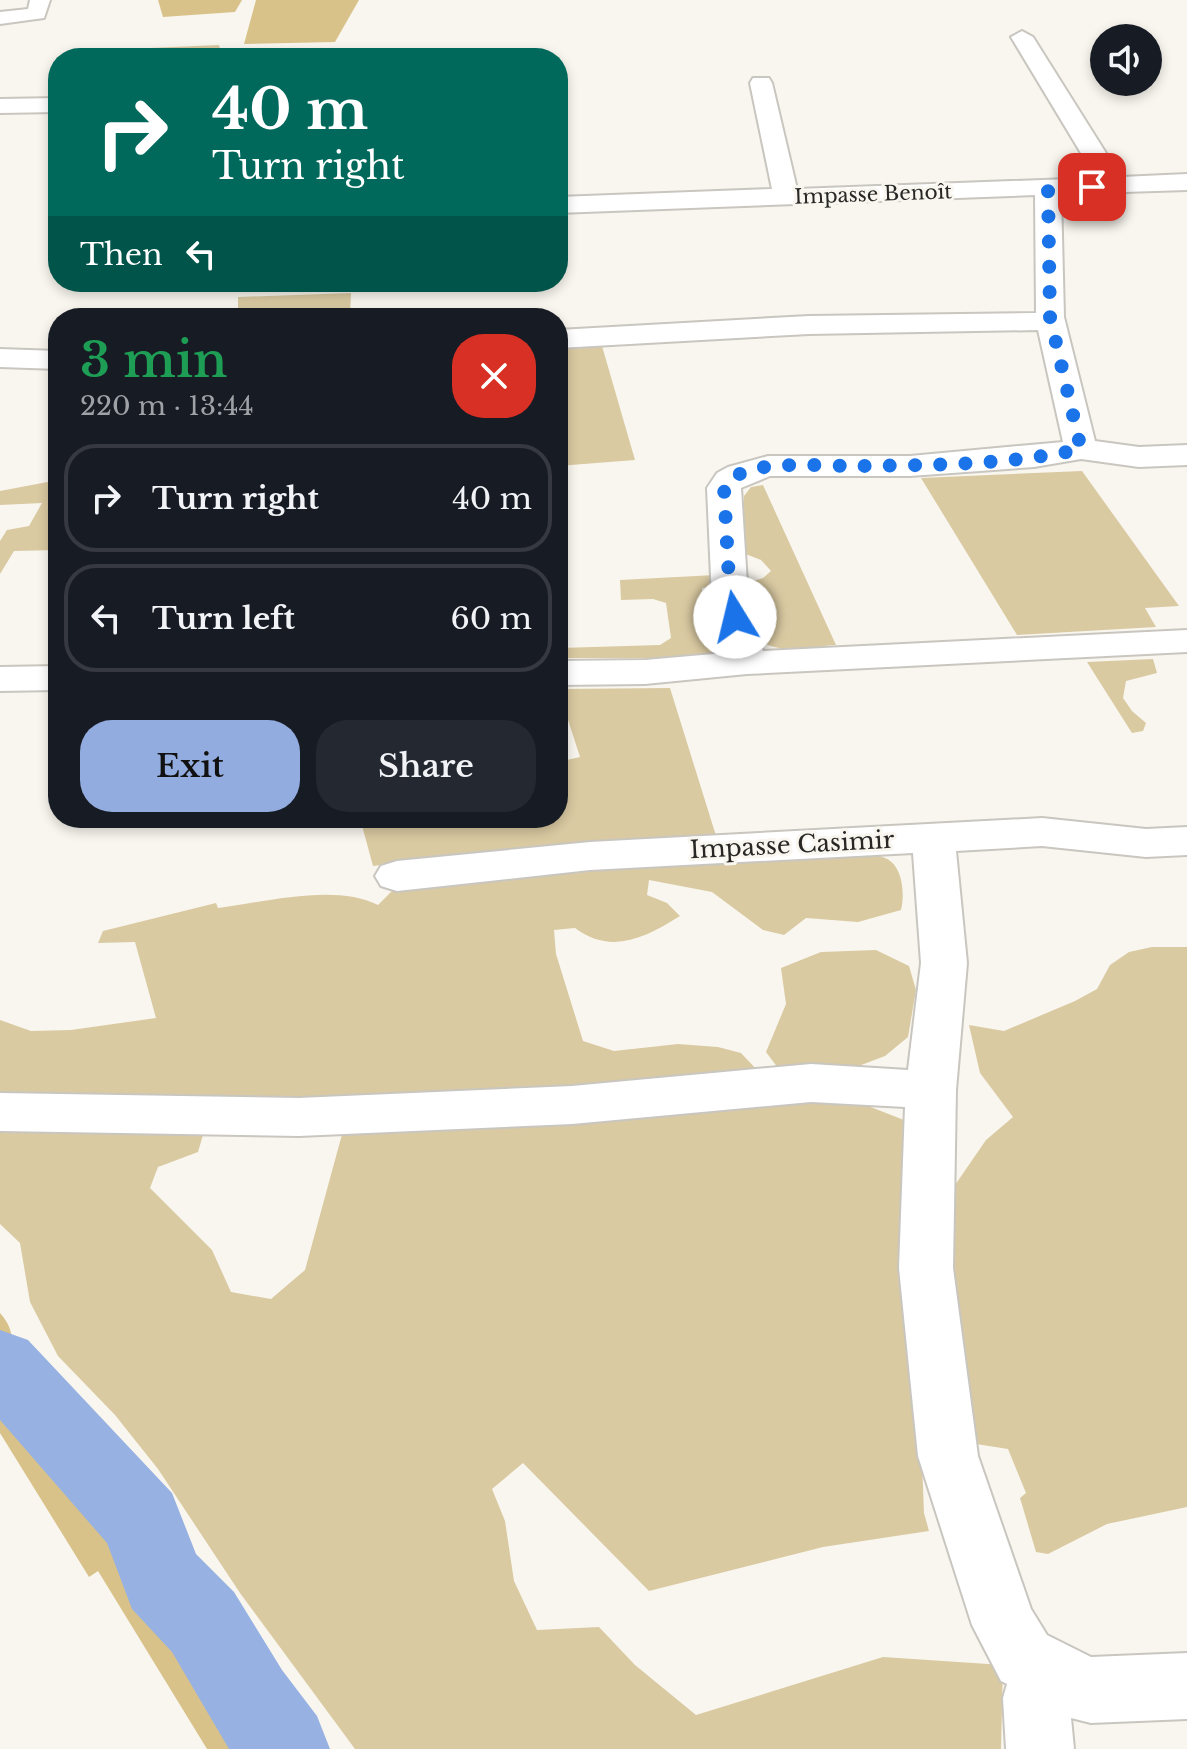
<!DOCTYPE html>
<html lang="en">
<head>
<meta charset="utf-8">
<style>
  body { margin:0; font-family:"Libre Baskerville",serif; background:#242831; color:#f1f3f6; height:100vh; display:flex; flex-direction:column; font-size:30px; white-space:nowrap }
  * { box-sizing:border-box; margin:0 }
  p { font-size:26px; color:#9ea1a6 }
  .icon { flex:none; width:44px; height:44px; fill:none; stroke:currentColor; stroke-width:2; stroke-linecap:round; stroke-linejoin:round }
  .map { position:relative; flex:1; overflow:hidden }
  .sheet { position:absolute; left:48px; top:308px; width:520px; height:520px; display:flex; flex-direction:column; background:#171b24; border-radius:32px; box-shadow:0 4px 12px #0003 }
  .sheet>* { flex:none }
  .top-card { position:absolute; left:48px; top:48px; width:520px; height:244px; border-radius:32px; box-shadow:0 4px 12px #0003; background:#00695c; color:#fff; overflow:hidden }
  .fabs { position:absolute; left:1090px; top:24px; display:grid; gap:16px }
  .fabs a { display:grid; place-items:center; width:72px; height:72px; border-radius:50%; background:#171b24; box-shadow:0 4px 12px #0003; font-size:40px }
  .pin { position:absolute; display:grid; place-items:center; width:68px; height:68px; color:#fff; margin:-34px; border-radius:16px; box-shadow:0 4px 12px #0006 }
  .me { position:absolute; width:88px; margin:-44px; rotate:351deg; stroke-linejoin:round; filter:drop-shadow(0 0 6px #0008) }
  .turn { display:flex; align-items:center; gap:28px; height:168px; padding:0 32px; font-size:36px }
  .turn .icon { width:104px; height:104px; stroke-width:2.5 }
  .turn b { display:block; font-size:56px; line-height:68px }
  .then { display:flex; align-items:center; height:76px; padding:0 32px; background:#0003; gap:16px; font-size:30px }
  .round { display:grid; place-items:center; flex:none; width:84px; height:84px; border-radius:32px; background:#242831 }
  .summary { display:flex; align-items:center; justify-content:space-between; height:136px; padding:0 32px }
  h1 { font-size:48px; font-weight:600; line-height:60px; color:#1e9e55 }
  .primary-button { display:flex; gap:16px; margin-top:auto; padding:16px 32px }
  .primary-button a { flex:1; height:92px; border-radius:32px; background:#93acdf; color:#111; font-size:32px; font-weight:600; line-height:92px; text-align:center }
  .primary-button a+a { background:#242831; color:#f1f3f6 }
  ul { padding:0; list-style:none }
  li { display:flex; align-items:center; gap:24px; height:108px; margin:0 16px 12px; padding:0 16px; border:4px solid #363941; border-radius:32px }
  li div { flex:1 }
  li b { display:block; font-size:30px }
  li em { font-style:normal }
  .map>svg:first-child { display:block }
  .green { fill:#dacaa2 }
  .forest { fill:#d9c28a }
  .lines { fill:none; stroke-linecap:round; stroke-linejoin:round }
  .canal { fill:#96b1e2; fill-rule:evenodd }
  .minor-casing { stroke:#c9c6c0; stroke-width:4 }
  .minor { fill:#fff; fill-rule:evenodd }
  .route { stroke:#1a73e8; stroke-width:14; stroke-dasharray:0 25.2 }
  .labels { text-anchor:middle; stroke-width:6; stroke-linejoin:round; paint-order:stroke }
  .far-street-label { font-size:20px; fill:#282725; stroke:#f9f6ef }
  .street-label { font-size:24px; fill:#282725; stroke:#f9f6ef }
</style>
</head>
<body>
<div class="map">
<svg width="1187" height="1749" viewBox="0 0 1187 1749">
  <rect width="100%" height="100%" fill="#f9f6ef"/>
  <g class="green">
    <polygon points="219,45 221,52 213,58 131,58 132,52 128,49"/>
    <polygon points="351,293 350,318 238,318 238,297"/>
    <polygon points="602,346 635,460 558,466 558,352 567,352 567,348"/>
    <polygon points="1082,471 1179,606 1145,608 1156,627 1017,635 921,478"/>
    <polygon points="58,480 58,550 14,551 0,574 0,541 7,530 29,526 42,503 0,505 0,491"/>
    <path d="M763,485L836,645C811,646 762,660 752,627C748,614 749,597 747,583L763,578L771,571L761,560L743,553L744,496L751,487Z"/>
    <polygon points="715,575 714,586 702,588 702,604 715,606 716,650 702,658 558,658 558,634 560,648 660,645 671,638 666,603 653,599 621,600 620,580"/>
    <polygon points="1153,659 1157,673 1126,681 1123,698 1132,711 1146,723 1143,731 1132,733 1087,662"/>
    <polygon points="670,688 717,839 509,849 373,866 360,818 558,818 558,762 580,757 558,689"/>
    <path d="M853,854C862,855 877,854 885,858C903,865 905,894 901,910L858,922L806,918L784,935L763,930L712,892L649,880L647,895L667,903L680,916C645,938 611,955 575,928L554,930L556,954L583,1041L614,1051L678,1044L718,1047L741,1053L759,1072L391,1103L0,1098V1020L31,1031L71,1030L156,1018L135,942L98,943L103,931L216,903L218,908C265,902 336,883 378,905L403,880L606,861L670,866L795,856Z"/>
    <polygon points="1152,947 1187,947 1187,1507 1107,1524 1048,1554 1036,1552 1020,1498 1026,1493 1008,1449 976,1444 942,1261 955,1185 986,1140 1013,1117 980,1073 969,1025 1004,1031 1075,1001 1097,989 1110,965 1129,952"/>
    <polygon points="876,950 909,966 916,990 908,1037 885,1056 856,1067 784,1076 766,1052 786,1004 781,968 821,952"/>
    <polygon points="800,1094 868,1106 904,1120 911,1180 924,1513 929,1531 823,1547 649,1591 523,1463 492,1489 505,1521 514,1581 537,1630 599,1627 635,1665 696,1715 883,1657 1003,1665 1001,1749 355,1749 240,1593 158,1469 115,1415 58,1356 30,1302 20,1243 0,1224 0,1130 164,1131 203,1135 198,1152 158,1167 150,1188 212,1250 231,1292 271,1299 305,1270 344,1127"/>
  </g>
  <g class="forest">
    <polygon points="158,0 242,0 235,12 163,17"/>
    <polygon points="256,0 359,0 335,42 244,44"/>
    <path d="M0,1313C15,1329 15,1348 6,1366L14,1378L26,1380L38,1396L66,1411C61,1432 84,1455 104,1463C115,1468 130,1470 138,1481C146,1493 145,1511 145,1525L175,1542C173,1549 167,1560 167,1567C168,1594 208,1614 230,1618L247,1649L242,1664L230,1677L231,1691C248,1698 263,1695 280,1704L284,1749H207L98,1571L89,1577L0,1433Z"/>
  </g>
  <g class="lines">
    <polygon class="canal" points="0,1330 28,1340 172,1493 196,1554 234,1592 282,1670 317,1716 330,1749 229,1749 172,1652 132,1609 107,1543 0,1420"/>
    <g class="minor-casing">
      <g id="minor">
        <polygon points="30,0 50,0 44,18 0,24 0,12 28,9"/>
        <polygon points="1022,31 1033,37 1121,177 1187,174 1187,190 1061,194 1064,317 1095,441 1139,447 1187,445 1187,465 1139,467 1081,459 1034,467 910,476 770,476 741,488 748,599 763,651 1187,630 1187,652 747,674 645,684 558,685 558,661 645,660 725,653 712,599 707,488 717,473 728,467 768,456 910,456 1063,442 1038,330 809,334 558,348 558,330 809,316 1036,313 1035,195 558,213 558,197 772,189 750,83 753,78 769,78 772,83 797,189 1096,178 1011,37"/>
        <polygon points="58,98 58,112 0,113 0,99"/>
        <polygon points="0,349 58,351 58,369 0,367"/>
        <polygon points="58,666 58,690 0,691 0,667"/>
        <polygon points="1042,818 1146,829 1187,827 1187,855 1146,857 1042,846 956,851 967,963 956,1090 953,1268 978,1456 1031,1609 1047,1635 1091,1657 1187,1653 1187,1719 1091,1723 1071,1718 1074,1749 1006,1749 1003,1698 1007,1684 1001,1681 972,1625 918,1456 899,1268 905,1107 811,1102 572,1124 299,1136 0,1131 0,1093 299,1098 572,1086 811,1064 908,1070 921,963 913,853 590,870 397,891 381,886 375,876 381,866 397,861 590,842"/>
      </g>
    </g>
    <use href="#minor" class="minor"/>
  </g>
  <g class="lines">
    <path class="route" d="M735,617L730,599L724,488C733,474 750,468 766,467C797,463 829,466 859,466C932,465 1009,465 1081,449L1050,317L1048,188L1092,187"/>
  </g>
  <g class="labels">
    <g class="far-street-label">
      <text transform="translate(873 194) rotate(-2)" y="7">Impasse Benoît</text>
    </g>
    <g class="street-label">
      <text transform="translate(792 845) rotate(-3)" y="8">Impasse Casimir</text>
    </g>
  </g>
</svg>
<div class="fabs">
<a><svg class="icon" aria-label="sound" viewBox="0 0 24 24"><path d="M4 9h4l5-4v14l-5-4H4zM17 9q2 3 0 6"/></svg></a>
</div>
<div class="pin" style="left:1092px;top:187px;background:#d93025"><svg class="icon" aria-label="arrive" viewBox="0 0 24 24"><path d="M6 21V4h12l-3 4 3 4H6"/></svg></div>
<svg class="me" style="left:735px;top:617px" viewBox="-20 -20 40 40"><circle r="19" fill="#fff"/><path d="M0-13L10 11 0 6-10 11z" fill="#1a73e8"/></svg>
<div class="top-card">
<div class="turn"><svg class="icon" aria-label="right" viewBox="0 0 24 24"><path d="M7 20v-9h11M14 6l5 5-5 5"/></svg><div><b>40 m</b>Turn right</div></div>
<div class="then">Then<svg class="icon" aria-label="left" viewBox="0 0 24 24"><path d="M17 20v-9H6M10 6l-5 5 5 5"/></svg></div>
</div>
<section class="sheet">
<div class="summary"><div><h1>3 min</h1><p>220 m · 13:44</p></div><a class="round" style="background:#d93025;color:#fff"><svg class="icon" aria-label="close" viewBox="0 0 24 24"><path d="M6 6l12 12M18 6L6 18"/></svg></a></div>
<ul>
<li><svg class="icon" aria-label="right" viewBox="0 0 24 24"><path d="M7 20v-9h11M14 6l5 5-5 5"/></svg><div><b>Turn right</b></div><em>40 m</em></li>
<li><svg class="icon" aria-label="left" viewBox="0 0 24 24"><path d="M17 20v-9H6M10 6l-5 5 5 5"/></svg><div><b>Turn left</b></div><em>60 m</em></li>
</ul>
<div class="primary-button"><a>Exit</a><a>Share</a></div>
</section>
</div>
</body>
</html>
